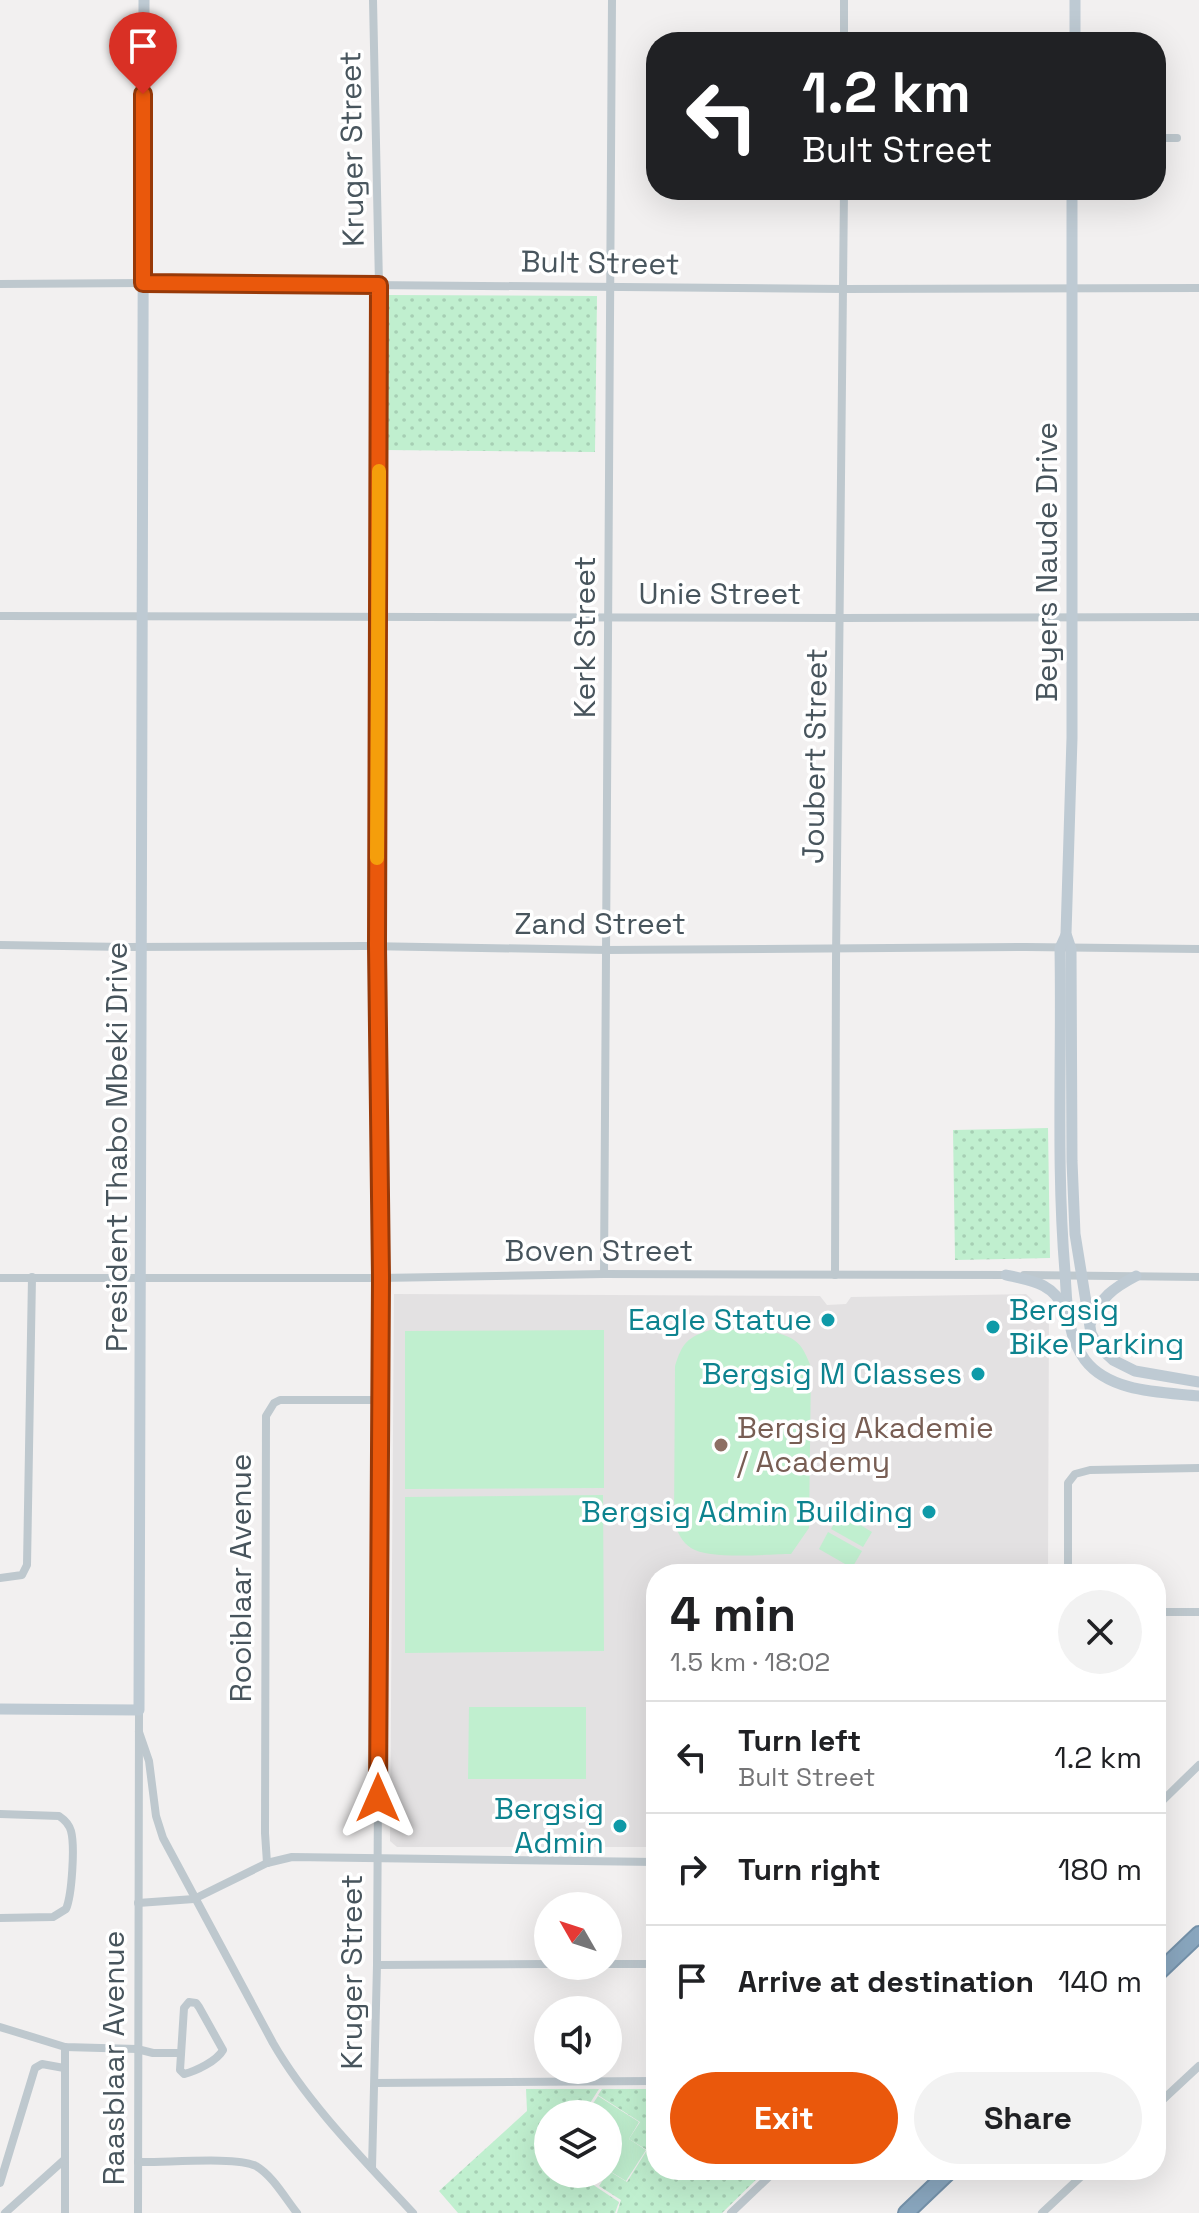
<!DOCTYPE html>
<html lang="en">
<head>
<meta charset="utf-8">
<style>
  body { margin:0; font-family:"Space Grotesk",sans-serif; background:#f2f2f2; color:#202124; height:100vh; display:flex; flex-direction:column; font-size:30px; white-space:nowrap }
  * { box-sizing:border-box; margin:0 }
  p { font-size:26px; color:#757577 }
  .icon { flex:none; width:44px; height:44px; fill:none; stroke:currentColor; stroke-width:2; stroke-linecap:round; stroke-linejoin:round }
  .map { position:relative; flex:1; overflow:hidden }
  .drawer { position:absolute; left:646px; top:1564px; width:520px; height:616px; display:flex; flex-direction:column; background:#fff; border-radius:32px; box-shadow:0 8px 32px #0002 }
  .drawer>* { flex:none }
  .banner { position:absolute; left:646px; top:32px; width:520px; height:168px; border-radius:32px; box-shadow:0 8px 32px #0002; background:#202124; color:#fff; overflow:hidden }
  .needle { width:52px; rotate:309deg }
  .buttons { position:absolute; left:534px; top:1892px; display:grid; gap:16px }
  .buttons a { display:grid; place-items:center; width:88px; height:88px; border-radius:50%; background:#fff; box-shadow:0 8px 32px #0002; font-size:40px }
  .pin { position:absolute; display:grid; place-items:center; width:68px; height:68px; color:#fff; margin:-82px -34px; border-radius:50% 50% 50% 0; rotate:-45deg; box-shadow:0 0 8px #0007 }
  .pin .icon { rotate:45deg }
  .me { position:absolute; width:88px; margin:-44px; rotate:0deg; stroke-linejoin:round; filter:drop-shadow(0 0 6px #0008) }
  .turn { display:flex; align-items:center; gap:28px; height:168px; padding:0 24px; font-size:36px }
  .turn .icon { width:104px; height:104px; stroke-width:2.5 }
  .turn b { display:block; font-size:56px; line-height:68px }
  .round { display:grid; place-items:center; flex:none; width:84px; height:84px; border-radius:42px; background:#f2f2f2 }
  .headline { display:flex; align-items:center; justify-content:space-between; height:136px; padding:0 24px }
  h1 { font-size:48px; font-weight:700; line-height:60px }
  .primary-button { display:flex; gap:16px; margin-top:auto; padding:16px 24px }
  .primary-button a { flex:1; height:92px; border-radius:48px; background:#ea580c; color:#fff; font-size:32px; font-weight:700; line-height:92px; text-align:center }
  .primary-button a+a { background:#f2f2f2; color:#202124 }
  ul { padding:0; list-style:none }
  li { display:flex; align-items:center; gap:24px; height:112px; padding:0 24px; border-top:2px solid #e0e0e0 }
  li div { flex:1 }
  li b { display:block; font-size:30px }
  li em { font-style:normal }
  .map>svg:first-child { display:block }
  .education { fill:#e3e1e2 }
  .grass { fill:url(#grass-dots) }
  .pitch { fill:#c0efcf }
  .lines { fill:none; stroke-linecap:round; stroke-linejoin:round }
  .highway-casing { stroke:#7491a9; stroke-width:18 }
  .street { stroke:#bec8ce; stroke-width:8 }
  .secondary { stroke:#becad3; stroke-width:11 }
  .highway { stroke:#89a6be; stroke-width:14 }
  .route-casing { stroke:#983908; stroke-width:20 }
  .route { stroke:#ea580c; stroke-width:14 }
  .slow { stroke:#f59e0b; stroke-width:14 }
  .culture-dot { fill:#0f9aa8; stroke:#fff; stroke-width:3 }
  .education-dot { fill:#8d6e63; stroke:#fff; stroke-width:3 }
  .labels { text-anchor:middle; stroke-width:7; stroke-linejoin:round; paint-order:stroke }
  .street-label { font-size:30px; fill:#48555d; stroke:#fff }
  .culture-label { font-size:30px; fill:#0d838f; stroke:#fff; text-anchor:end }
  .education-label { font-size:30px; fill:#785e54; stroke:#fff; text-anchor:start }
</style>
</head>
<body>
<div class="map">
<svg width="1199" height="2213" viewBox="0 0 1199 2213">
  <defs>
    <pattern id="grass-dots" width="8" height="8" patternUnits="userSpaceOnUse" patternTransform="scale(2)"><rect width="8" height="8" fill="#c0efcf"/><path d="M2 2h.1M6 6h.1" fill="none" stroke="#a6cfb4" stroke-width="1.8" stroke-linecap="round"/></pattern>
  </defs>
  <rect width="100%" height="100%" fill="#f2f0f0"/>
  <polygon class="education" points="394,1294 820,1296 827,1305 846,1304 851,1297 1026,1294 1049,1315 1048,1574 656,1574 656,1847 397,1847 390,1841"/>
  <g class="grass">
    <polygon points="387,295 597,296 595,452 385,450"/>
    <polygon points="1048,1128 1050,1258 955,1260 953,1130"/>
    <polygon points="526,2089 599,2089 583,2114 548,2114 548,2174 577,2174 619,2202 615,2213 458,2213 439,2191 527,2111"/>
    <polygon points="602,2089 656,2089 656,2170 766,2170 722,2213 617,2213 621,2200 599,2186 609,2171 627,2182 647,2150 629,2139 640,2122 598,2095"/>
  </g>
  <g class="pitch">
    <polygon points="604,1330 604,1488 405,1489 405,1331"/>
    <path d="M710,1330C733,1331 775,1326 794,1340C803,1346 807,1357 811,1367L809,1528L791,1554C768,1554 709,1560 691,1548C681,1541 678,1533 674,1522L675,1366C682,1343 688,1337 710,1330Z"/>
    <polygon points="603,1495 604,1651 405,1653 405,1497"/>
    <polygon points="840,1513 872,1532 863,1547 831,1529"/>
    <polygon points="828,1532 862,1551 852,1568 819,1549"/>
    <polygon points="469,1707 586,1707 586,1779 468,1779"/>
    <polygon points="598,2096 639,2122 629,2139 646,2150 626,2181 608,2170 608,2114 586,2114"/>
  </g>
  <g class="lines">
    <g class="highway-casing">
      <g id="highway">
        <polyline points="1156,1975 1199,1934"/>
        <polyline points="906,2213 951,2170"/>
      </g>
    </g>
    <g class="street">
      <polyline points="844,0 844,42"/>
      <polyline points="1156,138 1177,138"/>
      <polyline points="0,284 143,283 844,289 1199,288"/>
      <polyline points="0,616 841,618 1199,617"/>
      <polyline points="0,945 126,947 365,946 607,950 1026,947 1199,949"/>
      <polyline points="604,1274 612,0"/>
      <polyline points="835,1275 836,960 844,190"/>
      <polyline points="1024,1275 1199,1277"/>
      <polyline points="0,1278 381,1278 604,1274 1010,1275"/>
      <polyline points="1068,1574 1068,1483 1075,1474 1090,1470 1199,1468"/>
      <polyline points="0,1578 22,1575 27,1565 32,1277"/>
      <polyline points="1156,1612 1199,1612"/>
      <path d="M139,1732L149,1761L156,1816L163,1838L273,2043C308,2104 365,2161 413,2213"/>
      <polyline points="1156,1807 1199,1765"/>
      <path d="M0,1814L59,1816C65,1820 69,1824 71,1831C75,1846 72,1895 66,1909L53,1917L0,1918"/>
      <polyline points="267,1863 265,1833 266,1416 274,1403 280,1400 380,1400"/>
      <polyline points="138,1903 194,1899 267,1863 292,1857 656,1862"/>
      <polyline points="608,1964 656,1964"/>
      <polyline points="377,1965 548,1964"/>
      <path d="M189,2002L196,2003L199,2007L223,2050C217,2061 196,2071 184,2074L180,2070L184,2008Z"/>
      <polyline points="0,2027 65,2047 137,2049 153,2053 181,2053"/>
      <polyline points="65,2047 65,2213"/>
      <polyline points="375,2083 656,2081"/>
      <polyline points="1156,2106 1199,2066"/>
      <path d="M138,2162C163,2163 237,2156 256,2166C273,2176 285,2198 297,2213"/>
      <polyline points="372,2168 377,1965 381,1278 377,946 379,285 373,0"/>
      <polyline points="0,2183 35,2068 42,2064 64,2068"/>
      <polyline points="5,2213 64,2160"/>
      <polyline points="138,2213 139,1710"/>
      <polyline points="731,2213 776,2170"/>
      <polyline points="1042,2213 1088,2170"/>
    </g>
    <g class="secondary">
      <polyline points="1075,42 1075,0"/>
      <polyline points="1072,190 1072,738 1066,934 1071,949 1072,1161 1075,1234 1091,1333 1098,1346 1113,1360 1135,1371 1199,1382"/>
      <path d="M1066,935L1060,948C1062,1057 1056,1164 1065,1272C1067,1303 1066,1334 1085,1360C1110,1393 1163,1392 1199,1396"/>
      <path d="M1006,1275C1033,1281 1053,1283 1065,1310"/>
      <path d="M1091,1322C1099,1298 1115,1287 1136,1276"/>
      <polyline points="0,1709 139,1710 144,0"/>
    </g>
    <use href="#highway" class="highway"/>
  </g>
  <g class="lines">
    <g class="route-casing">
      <polyline id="route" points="143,94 143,283 379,285 377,946 381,1278 378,1798"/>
    </g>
    <use href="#route" class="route"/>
    <polyline class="slow" points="377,858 379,471"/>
  </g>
  <g class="culture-dot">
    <circle cx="828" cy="1320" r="8"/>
    <circle cx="993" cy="1327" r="8"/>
    <circle cx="978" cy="1374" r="8"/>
    <circle cx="929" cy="1512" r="8"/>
    <circle cx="620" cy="1826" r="8"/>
  </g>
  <circle class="education-dot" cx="721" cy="1445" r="8"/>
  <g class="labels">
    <g class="street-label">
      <text transform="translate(352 149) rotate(-91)" y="10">Kruger Street</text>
      <text transform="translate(600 263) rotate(1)" y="10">Bult Street</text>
      <text transform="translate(1047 562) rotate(-90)" y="10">Beyers Naude Drive</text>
      <text x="720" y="604">Unie Street</text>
      <text transform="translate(585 637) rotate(-90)" y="10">Kerk Street</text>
      <text transform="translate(815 756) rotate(-89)" y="10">Joubert Street</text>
      <text x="600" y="934">Zand Street</text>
      <text transform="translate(117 1147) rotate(-90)" y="10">President Thabo Mbeki Drive</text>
      <text x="599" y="1261">Boven Street</text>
      <text transform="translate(241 1578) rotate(-90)" y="10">Rooiblaar Avenue</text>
      <text transform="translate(352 1972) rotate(-90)" y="10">Kruger Street</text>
      <text transform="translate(114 2058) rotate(-90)" y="10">Raasblaar Avenue</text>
    </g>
    <g class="culture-label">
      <text x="1009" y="1320" text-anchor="start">Bergsig<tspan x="1009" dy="34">Bike Parking</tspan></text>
      <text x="812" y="1330">Eagle Statue</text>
      <text x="962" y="1384">Bergsig M Classes</text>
      <text x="913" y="1522">Bergsig Admin Building</text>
      <text x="604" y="1819">Bergsig<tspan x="604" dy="34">Admin</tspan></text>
    </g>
    <g class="education-label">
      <text x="737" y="1438">Bergsig Akademie<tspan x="737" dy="34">/ Academy</tspan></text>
    </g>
  </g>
</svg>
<div class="buttons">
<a><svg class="needle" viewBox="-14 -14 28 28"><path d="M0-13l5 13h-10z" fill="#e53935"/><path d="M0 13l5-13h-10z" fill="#757577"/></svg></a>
<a><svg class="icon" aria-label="sound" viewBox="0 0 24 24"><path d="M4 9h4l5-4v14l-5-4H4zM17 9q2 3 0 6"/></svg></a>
<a><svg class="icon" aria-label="layers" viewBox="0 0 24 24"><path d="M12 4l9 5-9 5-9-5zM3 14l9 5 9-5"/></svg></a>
</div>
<div class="pin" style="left:143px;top:94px;background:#d93025"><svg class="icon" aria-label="arrive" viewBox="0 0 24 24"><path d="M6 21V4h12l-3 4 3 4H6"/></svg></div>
<svg class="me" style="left:378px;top:1798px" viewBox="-20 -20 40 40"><path d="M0-17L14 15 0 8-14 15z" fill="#ea580c" stroke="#fff" stroke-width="4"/></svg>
<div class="banner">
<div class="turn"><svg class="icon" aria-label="left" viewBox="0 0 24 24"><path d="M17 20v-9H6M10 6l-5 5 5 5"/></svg><div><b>1.2 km</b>Bult Street</div></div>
</div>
<section class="drawer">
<div class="headline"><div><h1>4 min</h1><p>1.5 km · 18:02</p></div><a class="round"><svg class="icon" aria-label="close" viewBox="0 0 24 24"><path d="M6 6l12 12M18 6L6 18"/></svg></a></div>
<ul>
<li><svg class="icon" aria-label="left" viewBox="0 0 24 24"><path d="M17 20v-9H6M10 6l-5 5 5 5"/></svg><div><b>Turn left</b><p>Bult Street</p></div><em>1.2 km</em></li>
<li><svg class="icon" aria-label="right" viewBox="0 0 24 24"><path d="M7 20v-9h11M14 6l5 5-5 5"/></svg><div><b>Turn right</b></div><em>180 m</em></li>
<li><svg class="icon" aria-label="arrive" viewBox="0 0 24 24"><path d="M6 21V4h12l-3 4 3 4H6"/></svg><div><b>Arrive at destination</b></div><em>140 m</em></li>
</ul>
<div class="primary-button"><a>Exit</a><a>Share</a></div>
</section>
</div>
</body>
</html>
